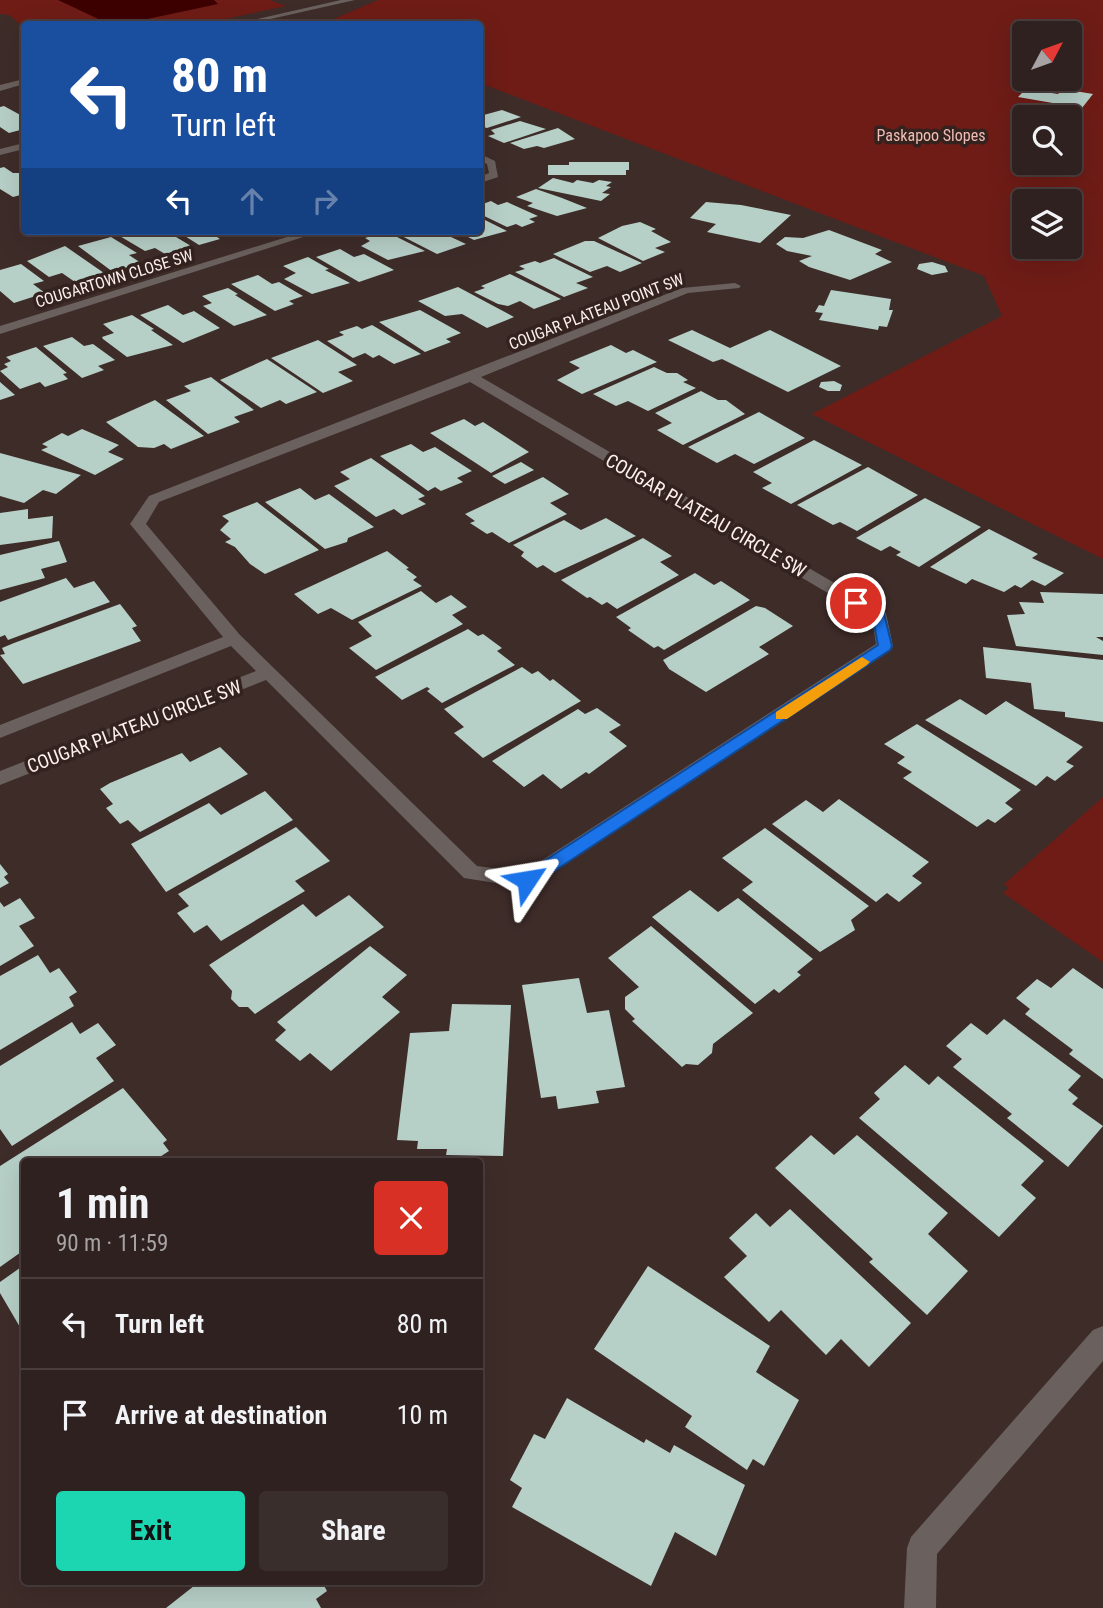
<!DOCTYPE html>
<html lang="en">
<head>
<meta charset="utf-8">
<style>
  body { margin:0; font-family:"Roboto Condensed",sans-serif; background:#3a2e2c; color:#f1f3f6; height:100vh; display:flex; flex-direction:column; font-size:26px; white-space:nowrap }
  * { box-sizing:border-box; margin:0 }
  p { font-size:23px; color:#a7a3a4 }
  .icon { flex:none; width:38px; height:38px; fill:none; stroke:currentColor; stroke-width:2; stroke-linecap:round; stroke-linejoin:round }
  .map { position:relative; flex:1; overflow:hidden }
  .side { position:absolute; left:21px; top:1158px; width:462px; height:427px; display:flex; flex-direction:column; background:#2e211f; border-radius:7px; box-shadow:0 7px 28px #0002,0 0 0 2px #493e3d }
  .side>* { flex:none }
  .guide { position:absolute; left:21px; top:21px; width:462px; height:214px; border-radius:7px; box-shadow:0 7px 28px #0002,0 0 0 2px #493e3d; background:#1a4fa0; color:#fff; overflow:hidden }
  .needle { width:46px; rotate:49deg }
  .fabs { position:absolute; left:1012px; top:21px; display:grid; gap:14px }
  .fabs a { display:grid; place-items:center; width:70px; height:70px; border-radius:7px; background:#2e211f; box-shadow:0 7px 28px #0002,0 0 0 2px #493e3d; font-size:35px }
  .pin { position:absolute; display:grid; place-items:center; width:60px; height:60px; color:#fff; margin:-30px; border:4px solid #fff; border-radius:50%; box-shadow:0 2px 7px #0007 }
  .me { position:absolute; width:77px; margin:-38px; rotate:57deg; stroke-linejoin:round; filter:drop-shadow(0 0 5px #0008) }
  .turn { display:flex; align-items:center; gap:24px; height:147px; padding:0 35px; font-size:32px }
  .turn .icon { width:91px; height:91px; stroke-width:2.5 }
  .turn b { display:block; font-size:49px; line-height:60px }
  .lanes { display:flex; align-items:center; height:66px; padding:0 35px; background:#0003; justify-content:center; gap:35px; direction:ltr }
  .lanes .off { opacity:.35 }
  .round { display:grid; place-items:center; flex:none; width:74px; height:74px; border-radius:7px; background:#3a2e2c }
  .headline { display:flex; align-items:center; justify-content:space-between; height:119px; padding:0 35px }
  h1 { font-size:42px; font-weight:700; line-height:52px }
  .primary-button { display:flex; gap:14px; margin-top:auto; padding:14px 35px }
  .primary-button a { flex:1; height:80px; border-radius:7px; background:#1cd5b1; color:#111; font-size:28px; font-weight:700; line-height:80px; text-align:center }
  .primary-button a+a { background:#3a2e2c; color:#f1f3f6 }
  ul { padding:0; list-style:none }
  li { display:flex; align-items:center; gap:21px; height:91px; padding:0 35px; border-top:2px solid #493e3d }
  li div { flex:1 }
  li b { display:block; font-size:26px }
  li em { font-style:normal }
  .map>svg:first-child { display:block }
  .green { fill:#6f1c16; fill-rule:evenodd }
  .water { fill:#3d0000 }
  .building { fill:#b6cfc7 }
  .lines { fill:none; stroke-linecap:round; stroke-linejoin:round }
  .minor { fill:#6a605e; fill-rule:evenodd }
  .tertiary { fill:#6a605e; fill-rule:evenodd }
  .route { fill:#1a73e8; stroke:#114b97; stroke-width:2 }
  .slow { fill:#f59e0b }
  .labels { text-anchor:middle; stroke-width:7; stroke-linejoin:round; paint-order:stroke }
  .far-park-label { font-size:16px; fill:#f0bdb5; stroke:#34221f }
  .far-street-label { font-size:16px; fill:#fcefed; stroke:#34221f }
  .street-label { font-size:19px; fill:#fcefed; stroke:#34221f }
</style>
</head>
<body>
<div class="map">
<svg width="1103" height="1608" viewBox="0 0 1103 1608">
  <rect width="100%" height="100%" fill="#3e2c29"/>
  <g class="green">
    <polygon points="0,0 270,0 286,6 202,24 24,27 9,15 0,14"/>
    <path d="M378,0H1103V559L812,414L1002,316L984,276L480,83V24L324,23ZM1024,33H1069V79H1024ZM1024,117H1069V163H1024ZM1024,201H1069V247H1024Z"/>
    <polygon points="1103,797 1103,962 1003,893 1009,888 1004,884"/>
  </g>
  <polygon class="water" points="58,0 214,0 218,4 138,21 109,24"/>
  <g class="building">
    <polygon points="1026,89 1058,94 1063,89 1093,94 1082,108 1018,97"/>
    <polygon points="4,106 24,117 24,129 9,133 0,127 0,107"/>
    <polygon points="502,110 521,117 487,128 480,126 480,116"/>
    <polygon points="520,121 546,129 504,143 488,136 495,134 491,130"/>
    <polygon points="558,128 575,139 544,148 537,146 524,149 510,143"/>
    <polygon points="569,162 629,162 629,170 626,170 626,175 548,175 548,165 569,165"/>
    <polygon points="4,167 13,173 24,173 24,194 13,197 0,189 0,168"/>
    <polygon points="553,178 573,183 577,180 593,183 599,180 612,182 606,186 611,187 602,193 610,194 601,201 538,188"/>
    <polygon points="536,189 562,198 587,208 557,216 527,206 533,203 516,197"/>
    <polygon points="491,201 498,205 507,202 538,216 529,219 535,222 522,227 516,224 507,227 480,214 480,205"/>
    <polygon points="706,202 741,205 791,215 760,243 707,232 716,224 690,218"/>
    <polygon points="480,217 485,220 507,231 474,240 456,231 480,231"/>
    <polygon points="640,222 656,229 651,231 671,242 655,248 665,252 643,261 598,238 622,226"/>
    <polygon points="829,230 882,250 875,254 892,262 850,280 809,267 799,261 812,256 787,251 776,244 785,237 803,238"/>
    <polygon points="131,231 166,231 191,246 165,254 155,248 145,251 118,235"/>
    <polygon points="177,231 224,231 224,232 214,235 220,239 199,245"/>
    <polygon points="392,231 447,231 456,235 451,237 466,244 437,254"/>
    <polygon points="384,232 391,234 425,251 388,260 361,246 370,241 365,238"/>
    <polygon points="111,237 137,253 129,255 141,263 113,272 78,246"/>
    <polygon points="585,241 594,241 642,263 620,272 607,266 590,272 553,254"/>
    <polygon points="65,246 104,273 75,282 62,273 49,277 27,261"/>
    <polygon points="340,249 354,257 364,254 394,270 359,282 316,257"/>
    <polygon points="308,257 329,269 325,270 350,283 312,294 284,279 296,273 283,266"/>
    <polygon points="554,258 593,277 576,283 588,288 564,297 515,272 525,269 519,266 535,261 540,263"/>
    <polygon points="932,262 945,266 948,272 932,275 917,269 919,264"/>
    <polygon points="21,264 44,281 33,284 45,293 14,303 0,291 0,270"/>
    <polygon points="510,274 561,299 534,309 520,301 508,306 498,304 474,292 485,288 481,286"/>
    <polygon points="258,275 272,284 279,282 303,296 289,301 294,304 275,311 231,284"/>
    <polygon points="458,287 514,317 487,328 462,314 445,316 418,301"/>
    <polygon points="228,288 238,294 235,295 267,315 234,326 203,306 212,303 202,296"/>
    <polygon points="831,290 891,299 889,310 893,310 887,327 879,326 878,330 819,320 823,313 815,312 819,305 824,306"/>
    <polygon points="168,305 183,315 194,311 220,328 183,343 140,315"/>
    <polygon points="420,310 461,333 446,339 451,342 425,352 379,322"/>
    <polygon points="132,315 154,329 151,330 173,345 127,357 103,339 102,337 114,333 103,324"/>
    <polygon points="372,325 421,354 394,364 379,355 373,358 365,353 353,358 327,341 344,335 339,332 357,326 362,329"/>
    <polygon points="692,330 730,348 770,330 841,366 788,392 722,359 713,362 668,340"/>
    <polygon points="72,337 84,346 93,344 115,360 98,366 104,370 82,378 43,346"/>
    <polygon points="318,340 357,365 338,372 353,381 323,393 271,358"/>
    <polygon points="611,345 626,353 633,350 657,362 582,394 557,380 580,368 569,362"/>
    <polygon points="36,347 67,373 63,374 68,379 45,387 40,382 20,389 0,371 8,367 4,364 11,361 6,357"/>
    <polygon points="267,359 317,392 286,404 280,400 261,408 220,380"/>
    <polygon points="654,367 667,373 677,373 688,380 683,382 696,388 648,411 628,401 616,406 593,394"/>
    <polygon points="211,377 254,410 234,417 240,422 208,434 166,400 191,391 184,386"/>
    <polygon points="834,381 842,385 840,391 828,391 819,387 821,382"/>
    <polygon points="0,382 15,395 0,400"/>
    <polygon points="701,391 718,400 726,400 745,414 683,445 657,430 672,423 655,413"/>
    <polygon points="155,400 204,436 171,449 164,444 154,448 138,447 106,422"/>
    <polygon points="759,412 805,438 754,464 735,454 717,463 688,447"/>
    <polygon points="464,419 475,426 483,422 529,452 491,473 430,433"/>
    <polygon points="82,429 119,445 108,452 124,459 95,475 41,450 48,447 42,444 62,433 68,436"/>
    <polygon points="814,440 862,465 791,504 762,488 772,483 753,472"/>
    <polygon points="411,444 423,452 435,447 472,471 457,478 463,482 441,491 435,487 428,491 380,456"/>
    <polygon points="0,453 81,475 56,494 43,490 24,503 0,496"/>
    <polygon points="371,458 425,496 418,499 426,504 402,515 394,509 376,517 334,486 350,479 340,472"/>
    <polygon points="521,462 534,470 505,484 492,476"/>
    <polygon points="868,467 918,495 857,531 840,522 833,525 797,505"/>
    <polygon points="543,477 569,494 550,503 567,514 509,543 492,532 487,534 470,523 475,521 465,514"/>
    <polygon points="300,488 315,500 329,494 374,527 348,538 347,542 325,549 265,502"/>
    <polygon points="925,498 981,527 919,567 896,555 901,552 890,546 881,551 856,538"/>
    <polygon points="257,502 319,550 265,574 250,564 235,547 225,542 231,539 220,530 229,521 222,516"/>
    <polygon points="28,509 28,519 53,516 52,538 0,545 0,513"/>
    <polygon points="606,518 636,536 555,573 543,565 537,568 521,556 524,552 513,545 564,520 581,530"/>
    <polygon points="989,529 1038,554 1032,558 1064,573 1045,586 1032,580 1021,588 1015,585 1004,592 972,579 966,584 930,567"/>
    <polygon points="643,538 672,556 660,562 679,575 617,609 607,602 602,605 590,597 587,598 561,580"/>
    <polygon points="59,541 67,562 41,569 45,578 0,590 0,555"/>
    <polygon points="387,551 409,568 406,569 417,577 413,580 422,586 352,620 331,608 318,614 294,594"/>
    <polygon points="695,573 714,585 721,581 750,600 664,650 658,646 654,648 628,630 631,628 616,617"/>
    <polygon points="66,578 74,588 94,581 110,602 8,640 5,635 0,637 0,602"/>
    <polygon points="421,591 436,603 451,595 467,607 452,615 463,624 376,670 349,648 372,636 358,622"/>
    <polygon points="1040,592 1103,594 1103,637 1096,637 1103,641 1103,655 1016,646 1007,615 1025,614 1019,602 1044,603"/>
    <polygon points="120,604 137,626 132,628 141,641 23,684 0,655 5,654 2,648 14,643"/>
    <polygon points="756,606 765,608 793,626 759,647 769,654 706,692 669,669 663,660"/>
    <polygon points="468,629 478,636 483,634 502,648 497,651 515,665 442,703 427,691 430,689 427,687 402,700 375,677"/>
    <polygon points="983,647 1103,660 1103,722 1065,717 1065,712 1034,709 1031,683 986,678"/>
    <polygon points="522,667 532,674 538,671 550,681 553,679 581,701 483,758 454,733 464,727 444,709"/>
    <polygon points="960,699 986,715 1006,701 1083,747 1066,762 1074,766 1055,781 1047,776 1036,786 925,720"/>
    <polygon points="597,708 621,725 609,732 627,746 589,774 586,772 561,789 543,774 524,787 492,761 578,709 585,714"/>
    <polygon points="917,724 1021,790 1005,803 1013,809 995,823 988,819 977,827 903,778 912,772 897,763 905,757 884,744"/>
    <polygon points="220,747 248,774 140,832 128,820 120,824 106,808 113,804 100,789 110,783 182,753 190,762"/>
    <polygon points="265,791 293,820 166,892 131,844 209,803 221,815"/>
    <polygon points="839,799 929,862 912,876 922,883 899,902 887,893 876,902 772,824 806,800 823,812"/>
    <polygon points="296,827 330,861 295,881 305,891 221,941 207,925 194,933 177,913 189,906 178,894"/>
    <polygon points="765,828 869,906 851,920 855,930 820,952 742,890 753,882 722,858"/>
    <polygon points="0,864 8,874 4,877 9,883 0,888"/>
    <polygon points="690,890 718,912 738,898 813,959 797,972 801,975 779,993 774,989 755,1004 652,917"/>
    <polygon points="349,895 384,927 255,1014 248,1007 239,1007 231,999 232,991 209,965 303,904 316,917"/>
    <polygon points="20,898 35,918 19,926 34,946 0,966 0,902 4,907"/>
    <polygon points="651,926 753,1013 713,1044 712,1053 698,1065 686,1064 682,1067 632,1021 635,1019 625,1009 625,997 639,987 608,958"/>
    <polygon points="370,946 407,975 382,997 400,1012 331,1071 310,1053 300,1061 275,1040 286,1030 277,1022"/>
    <polygon points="38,955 50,973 59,968 77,992 69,997 74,1006 0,1050 0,976"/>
    <polygon points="1073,968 1103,989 1103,1079 1069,1054 1073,1050 1025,1014 1030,1009 1016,998 1037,979 1051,988"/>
    <polygon points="579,978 587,1013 609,1010 625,1087 596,1091 599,1103 558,1109 556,1096 541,1098 522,985"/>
    <polygon points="452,1004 511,1005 503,1156 446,1155 447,1149 417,1149 418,1141 397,1140 410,1033 449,1031"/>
    <polygon points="1004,1019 1081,1076 1068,1090 1078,1098 1072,1104 1103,1126 1068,1167 1007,1118 1012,1114 953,1067 962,1059 946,1046 971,1023 987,1035"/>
    <polygon points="72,1022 80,1034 98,1023 116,1045 96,1058 114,1081 12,1146 0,1129 0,1066"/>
    <polygon points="905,1065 929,1085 938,1076 1044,1161 1021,1185 1036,1198 999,1237 859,1118 880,1099 874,1093"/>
    <polygon points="123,1088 167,1140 163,1143 169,1151 152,1162 24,1162 24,1250 0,1267 0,1166"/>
    <polygon points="811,1135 834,1155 857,1135 948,1213 928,1234 968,1271 927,1315 869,1262 873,1259 775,1168"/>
    <polygon points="790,1209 911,1323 869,1367 841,1339 826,1355 781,1310 769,1322 724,1277 747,1256 729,1238 756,1213 770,1227"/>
    <polygon points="24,1265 24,1334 0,1293 0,1282"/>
    <polygon points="648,1266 770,1346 756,1372 799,1400 764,1466 753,1459 747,1470 685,1427 692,1416 594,1349"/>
    <polygon points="567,1398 644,1443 646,1439 670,1453 674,1445 745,1485 716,1556 675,1532 651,1586 512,1507 522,1488 510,1480 534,1434 545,1439"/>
    <polygon points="199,1582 322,1582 327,1591 316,1599 321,1608 166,1608"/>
  </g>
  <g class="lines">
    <g class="minor">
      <polygon points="24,143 24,149 0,155 0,149"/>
      <polygon points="480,154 495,161 498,177 480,183 480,177 489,173 487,164 480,161"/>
      <polygon points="306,231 322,231 0,334 0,326"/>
      <path d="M735,283L741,286L739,288L688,293L481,377L886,613L893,646L891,650L527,888L464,878L266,680L0,785V771L256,671L231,646L0,738V725L223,637L130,524L149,496L682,288ZM470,382L872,619L876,644L524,872L477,866L240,635L146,524L159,502Z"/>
      <polygon points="1103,1326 1103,1361 937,1554 936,1608 904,1608 907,1548 911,1537 1093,1330"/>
    </g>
    <g class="tertiary">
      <polygon points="341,0 355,0 248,24 235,24"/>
      <polygon points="24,79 24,84 0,91 0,85"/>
    </g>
  </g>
  <polygon class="route" points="851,600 860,600 884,614 892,646 890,650 533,885 521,885 519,880 521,876 878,645 873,619 851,606"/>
  <polygon class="slow" points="862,657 870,662 867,665 787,719 776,719 776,712"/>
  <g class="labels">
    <g class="far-park-label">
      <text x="931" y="141">Paskapoo Slopes</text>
    </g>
    <g class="far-street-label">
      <text transform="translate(114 278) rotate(-17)" y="6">COUGARTOWN CLOSE SW</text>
      <text transform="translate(596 311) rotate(-21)" y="6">COUGAR PLATEAU POINT SW</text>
    </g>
    <g class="street-label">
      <text transform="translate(706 515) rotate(30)" y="7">COUGAR PLATEAU CIRCLE SW</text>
      <text transform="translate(134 726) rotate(-21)" y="7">COUGAR PLATEAU CIRCLE SW</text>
    </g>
  </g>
</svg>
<div class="fabs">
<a><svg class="needle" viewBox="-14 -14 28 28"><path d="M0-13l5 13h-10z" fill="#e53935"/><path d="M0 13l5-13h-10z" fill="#a7a3a4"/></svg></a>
<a><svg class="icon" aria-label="search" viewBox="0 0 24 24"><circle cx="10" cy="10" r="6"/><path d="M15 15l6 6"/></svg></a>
<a><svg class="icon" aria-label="layers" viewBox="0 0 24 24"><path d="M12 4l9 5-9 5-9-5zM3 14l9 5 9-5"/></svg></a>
</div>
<div class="pin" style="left:856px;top:603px;background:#d93025"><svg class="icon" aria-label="arrive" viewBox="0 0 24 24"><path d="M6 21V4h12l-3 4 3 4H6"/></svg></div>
<svg class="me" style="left:527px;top:880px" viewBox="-20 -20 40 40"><path d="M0-17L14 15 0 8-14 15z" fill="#1a73e8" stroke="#fff" stroke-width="4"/></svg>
<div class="guide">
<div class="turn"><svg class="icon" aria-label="left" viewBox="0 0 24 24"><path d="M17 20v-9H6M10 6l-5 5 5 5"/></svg><div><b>80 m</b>Turn left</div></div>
<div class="lanes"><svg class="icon" aria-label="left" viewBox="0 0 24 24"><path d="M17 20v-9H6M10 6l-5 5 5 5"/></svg><svg class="icon off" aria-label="ahead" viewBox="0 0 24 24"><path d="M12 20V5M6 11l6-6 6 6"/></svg><svg class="icon off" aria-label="right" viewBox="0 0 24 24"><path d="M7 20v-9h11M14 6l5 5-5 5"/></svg></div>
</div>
<section class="side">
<div class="headline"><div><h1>1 min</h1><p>90 m · 11:59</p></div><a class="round" style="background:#d93025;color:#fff"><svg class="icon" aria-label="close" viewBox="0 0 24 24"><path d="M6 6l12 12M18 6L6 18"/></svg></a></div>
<ul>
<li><svg class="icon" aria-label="left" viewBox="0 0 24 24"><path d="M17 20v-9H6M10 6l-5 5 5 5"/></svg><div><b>Turn left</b></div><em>80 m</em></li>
<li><svg class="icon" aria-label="arrive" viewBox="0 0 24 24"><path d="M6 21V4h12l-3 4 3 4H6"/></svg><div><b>Arrive at destination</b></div><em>10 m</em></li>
</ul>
<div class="primary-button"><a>Exit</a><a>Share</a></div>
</section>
</div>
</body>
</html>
